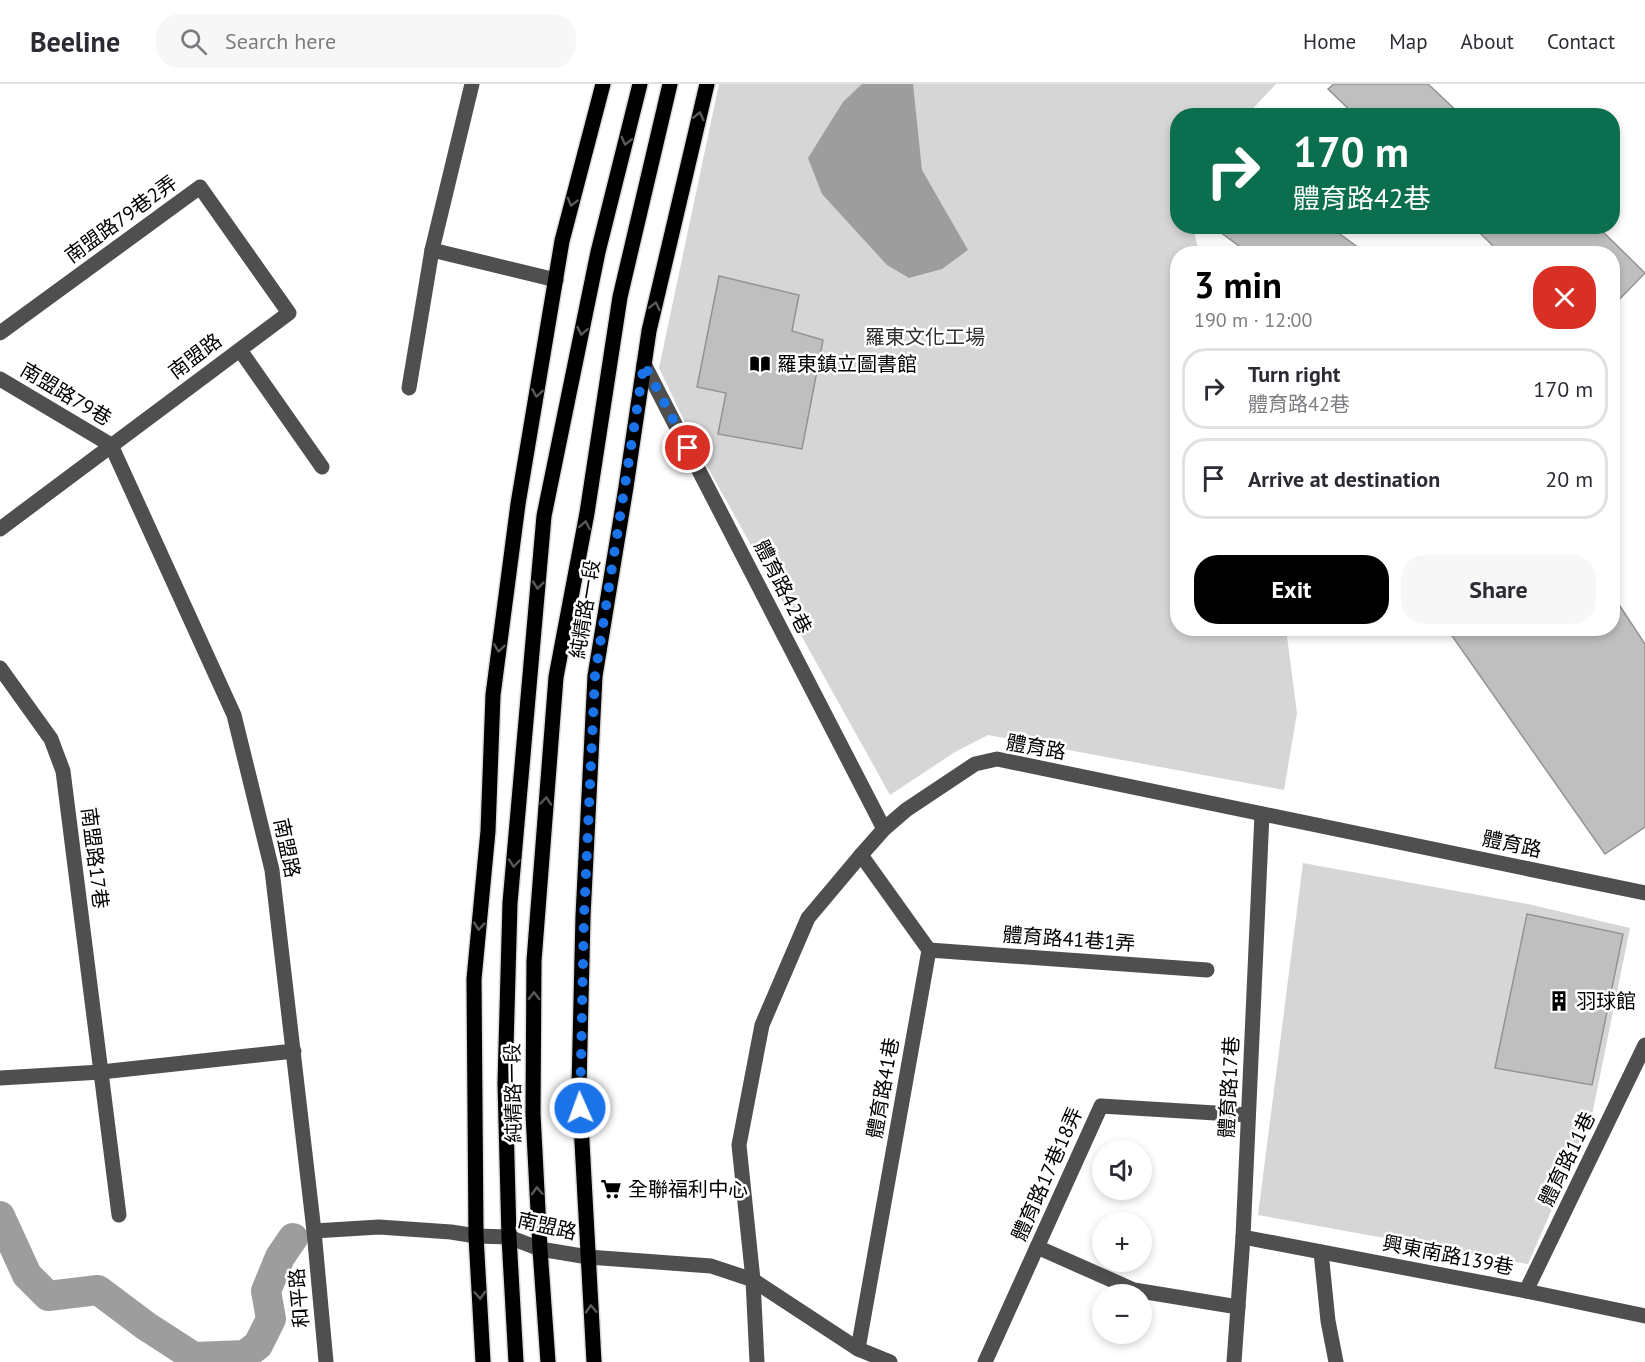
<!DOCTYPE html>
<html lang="en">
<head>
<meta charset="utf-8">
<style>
  body { margin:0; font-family:"PT Sans","Noto Sans TC",sans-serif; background:#f7f7f7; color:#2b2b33; height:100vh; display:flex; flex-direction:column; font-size:22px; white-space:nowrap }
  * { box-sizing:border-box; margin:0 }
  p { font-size:20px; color:#7c7c81 }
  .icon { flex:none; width:33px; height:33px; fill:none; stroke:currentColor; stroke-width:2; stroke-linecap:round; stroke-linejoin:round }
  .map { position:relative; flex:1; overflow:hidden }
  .panel { position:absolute; left:1170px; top:162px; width:450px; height:390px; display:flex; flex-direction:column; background:#fff; border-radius:24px; box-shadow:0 3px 9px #0003 }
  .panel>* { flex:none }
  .guide { position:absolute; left:1170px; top:24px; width:450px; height:126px; border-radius:24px; box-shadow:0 3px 9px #0003; background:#0b6e4f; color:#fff; overflow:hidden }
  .tools { position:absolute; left:1092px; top:1056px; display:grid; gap:12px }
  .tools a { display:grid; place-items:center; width:60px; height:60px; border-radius:50%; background:#fff; box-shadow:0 3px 9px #0003; font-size:30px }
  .pin { position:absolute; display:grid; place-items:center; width:51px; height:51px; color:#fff; margin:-26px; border:3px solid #fff; border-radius:50%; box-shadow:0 2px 6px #0007 }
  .me { position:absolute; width:66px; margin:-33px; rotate:358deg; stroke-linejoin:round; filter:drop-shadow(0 0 4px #0008) }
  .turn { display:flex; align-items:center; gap:21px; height:126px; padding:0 24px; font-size:27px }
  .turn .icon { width:78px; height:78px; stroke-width:2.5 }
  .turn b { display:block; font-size:42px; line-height:51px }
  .round { display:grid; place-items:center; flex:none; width:63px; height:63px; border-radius:24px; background:#f7f7f7 }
  .head { display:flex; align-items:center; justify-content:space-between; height:102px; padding:0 24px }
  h1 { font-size:36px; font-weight:600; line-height:45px; color:#000 }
  .button { display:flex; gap:12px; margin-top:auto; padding:12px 24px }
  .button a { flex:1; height:69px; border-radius:24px; background:#000; color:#fff; font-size:24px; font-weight:600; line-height:69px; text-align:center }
  .button a+a { background:#f7f7f7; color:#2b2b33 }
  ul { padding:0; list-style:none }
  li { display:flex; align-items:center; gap:18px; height:81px; margin:0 12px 9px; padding:0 12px; border:3px solid #e1e1e2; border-radius:24px }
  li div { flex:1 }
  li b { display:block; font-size:22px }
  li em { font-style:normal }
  header { display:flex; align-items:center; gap:36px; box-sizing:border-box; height:84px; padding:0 30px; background:#fff; border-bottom:2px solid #e1e1e2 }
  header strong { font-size:28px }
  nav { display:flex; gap:33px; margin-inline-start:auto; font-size:21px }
  .search { width:420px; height:54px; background:#f7f7f7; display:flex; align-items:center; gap:15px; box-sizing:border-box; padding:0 21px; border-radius:24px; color:#7c7c81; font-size:22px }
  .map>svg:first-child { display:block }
  .green { fill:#d6d6d6 }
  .water { fill:#9d9d9d }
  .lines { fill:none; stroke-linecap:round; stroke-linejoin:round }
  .canal { stroke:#9d9d9d; stroke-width:30 }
  .building { fill:#bfbfbf; stroke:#939393; stroke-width:1.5 }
  .major-casing { stroke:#dbdbdb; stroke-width:18 }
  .minor { stroke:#4f4f4f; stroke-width:15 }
  .major { stroke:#000; stroke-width:15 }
  .oneway { stroke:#595959 }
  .route { stroke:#1a73e8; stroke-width:10; stroke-dasharray:0 18 }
  .labels { text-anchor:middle; stroke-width:5; stroke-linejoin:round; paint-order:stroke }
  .street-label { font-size:20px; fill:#000; stroke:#fff }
  .park-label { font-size:20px; fill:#2d2d2d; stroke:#fff }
  .poi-label { font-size:20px; fill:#000; stroke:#fff; text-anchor:start }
</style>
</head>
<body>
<header>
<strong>Beeline</strong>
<div class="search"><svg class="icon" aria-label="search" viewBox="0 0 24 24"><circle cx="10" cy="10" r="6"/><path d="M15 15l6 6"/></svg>Search here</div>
<nav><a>Home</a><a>Map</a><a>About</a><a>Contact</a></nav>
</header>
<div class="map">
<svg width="1645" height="1278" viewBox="0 0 1645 1278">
  <rect width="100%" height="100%" fill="#fff"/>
  <g class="green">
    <polygon points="719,0 1276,0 1247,31 1178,32 1178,142 1193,143 1199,169 1178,170 1178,544 1286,545 1297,629 1284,706 988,651 955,668 890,711 698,366 659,284"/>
    <polygon points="1303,779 1528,820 1630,844 1591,1036 1528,1180 1258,1131"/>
  </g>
  <polygon class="water" points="862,0 913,0 922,86 968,166 942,185 909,194 887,181 822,110 808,74 843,18"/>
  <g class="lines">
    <polyline class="canal" points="0,1132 27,1191 48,1212 98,1206 146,1242 194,1273 245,1271 258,1261 271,1235 266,1207 280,1173 293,1154"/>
  </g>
  <g class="building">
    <polygon points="1334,0 1428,0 1462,32 1356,32 1328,5"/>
    <polygon points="1224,142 1329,142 1367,170 1250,170 1220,148"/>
    <polygon points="1473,142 1597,142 1645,189 1612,223 1612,170 1501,170"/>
    <polygon points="719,192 799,211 792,247 823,256 802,365 718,350 726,309 697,303"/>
    <polygon points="1612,510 1645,560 1645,743 1605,770 1450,549 1457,544 1612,544"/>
    <polygon points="1527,830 1623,850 1592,1001 1495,984"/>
  </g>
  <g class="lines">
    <g class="major-casing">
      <g id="major">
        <polyline points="483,1278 476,1152 474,895 488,747 493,611 518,420 562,157 603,0"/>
        <polyline points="516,1278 509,1153 505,999 510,819 544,432 598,168 640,0"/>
        <polyline points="548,1278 540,1165 533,1030 534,877 556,593 587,429 620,213 670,0"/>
        <polyline points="594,1278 579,1003 583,832 595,592 626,403 649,247 707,0"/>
      </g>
    </g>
    <g class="minor">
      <polyline points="432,166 556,196"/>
      <polyline points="0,249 200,103 289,229 0,445"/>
      <polyline points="240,266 322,383"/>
      <polyline points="644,280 884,745"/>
      <polyline points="0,295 111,361"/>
      <polyline points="409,304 432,166 472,0"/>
      <polyline points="111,361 234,631 272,786 314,1147 379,1143 451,1148 476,1152 509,1153 540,1165 588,1173 711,1182 753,1196 858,1265 890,1278"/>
      <polyline points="0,584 51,655 63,687 119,1131"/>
      <polyline points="929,866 1207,886"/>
      <polyline points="0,994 101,988 294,967"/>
      <polyline points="314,1147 326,1278"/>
      <polyline points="1243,1153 1526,1207 1645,1232"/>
      <polyline points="1037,1163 1134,1206 1238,1223"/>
      <polyline points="1321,1168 1328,1237 1336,1278"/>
      <polyline points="1526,1207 1645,961"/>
      <polyline points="858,1265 929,866 861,771"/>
      <polyline points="757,1278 753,1196 739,1061 762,941 808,834 861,771 884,745 906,726 975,680 997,675 1645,809"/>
      <polyline points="985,1278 1101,1022 1248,1031"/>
      <polyline points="1234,1278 1243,1153 1262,730"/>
    </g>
    <use href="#major" class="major"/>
  </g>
  <defs><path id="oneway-chevron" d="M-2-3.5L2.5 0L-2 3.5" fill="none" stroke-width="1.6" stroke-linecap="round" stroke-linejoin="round" transform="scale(1.5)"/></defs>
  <g class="oneway">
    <use href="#oneway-chevron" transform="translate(699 32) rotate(-77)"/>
    <use href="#oneway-chevron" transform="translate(626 57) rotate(104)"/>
    <use href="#oneway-chevron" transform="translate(572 118) rotate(105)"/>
    <use href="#oneway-chevron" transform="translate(655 222) rotate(-77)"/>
    <use href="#oneway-chevron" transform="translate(582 247) rotate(101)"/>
    <use href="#oneway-chevron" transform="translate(537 309) rotate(99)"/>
    <use href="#oneway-chevron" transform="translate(585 441) rotate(-79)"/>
    <use href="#oneway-chevron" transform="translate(538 501) rotate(95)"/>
    <use href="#oneway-chevron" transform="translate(499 564) rotate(98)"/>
    <use href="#oneway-chevron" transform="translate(546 717) rotate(-85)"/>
    <use href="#oneway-chevron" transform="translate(514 779) rotate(95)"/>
    <use href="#oneway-chevron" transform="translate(479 842) rotate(95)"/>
    <use href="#oneway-chevron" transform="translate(534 912) rotate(-90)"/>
    <use href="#oneway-chevron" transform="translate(537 1107) rotate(-93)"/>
    <use href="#oneway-chevron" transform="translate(480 1211) rotate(87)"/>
    <use href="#oneway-chevron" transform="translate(591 1225) rotate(-93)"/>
  </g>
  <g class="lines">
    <polyline class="route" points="580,1024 584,832 595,592 644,280 688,364"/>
  </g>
  <defs>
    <g id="library-bare" transform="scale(1.62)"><path d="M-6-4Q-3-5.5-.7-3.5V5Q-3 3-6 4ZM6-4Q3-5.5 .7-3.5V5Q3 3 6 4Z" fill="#000" stroke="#fff" stroke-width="2.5" paint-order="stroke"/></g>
    <g id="building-bare" transform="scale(1.62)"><path d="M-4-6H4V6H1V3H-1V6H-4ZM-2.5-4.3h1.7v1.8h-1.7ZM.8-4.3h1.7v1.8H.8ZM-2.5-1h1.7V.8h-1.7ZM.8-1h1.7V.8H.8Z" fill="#000" stroke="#fff" stroke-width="2.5" paint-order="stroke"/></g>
    <g id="supermarket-bare" transform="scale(1.62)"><path d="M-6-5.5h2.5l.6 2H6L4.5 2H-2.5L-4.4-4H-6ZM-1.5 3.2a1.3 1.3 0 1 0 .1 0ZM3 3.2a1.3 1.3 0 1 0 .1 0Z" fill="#000" stroke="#fff" stroke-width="2.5" paint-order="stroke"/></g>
  </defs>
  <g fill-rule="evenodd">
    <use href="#library-bare" x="760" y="280"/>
    <use href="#building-bare" x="1559" y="917"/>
    <use href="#supermarket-bare" x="611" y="1105"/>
  </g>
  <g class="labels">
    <g class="street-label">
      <text transform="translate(121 135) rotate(-36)" y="7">南盟路79巷2弄</text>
      <text transform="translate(195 272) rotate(-37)" y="7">南盟路</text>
      <text transform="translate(66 310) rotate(31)" y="7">南盟路79巷</text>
      <text transform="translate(783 503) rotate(63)" y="7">體育路42巷</text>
      <text transform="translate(585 525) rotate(-81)" y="7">純精路一段</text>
      <text transform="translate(1036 663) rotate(10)" y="7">體育路</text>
      <text transform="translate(1512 760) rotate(12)" y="7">體育路</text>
      <text transform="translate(287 764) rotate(78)" y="7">南盟路</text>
      <text transform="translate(95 774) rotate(83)" y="7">南盟路17巷</text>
      <text transform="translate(1069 855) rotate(4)" y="7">體育路41巷1弄</text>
      <text transform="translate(1229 1003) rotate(-87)" y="7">體育路17巷</text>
      <text transform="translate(883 1004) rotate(-80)" y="7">體育路41巷</text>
      <text transform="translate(513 1009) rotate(-91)" y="7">純精路一段</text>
      <text transform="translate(1567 1075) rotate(-64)" y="7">體育路11巷</text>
      <text transform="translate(1047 1090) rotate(-66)" y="7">體育路17巷18弄</text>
      <text transform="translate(547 1142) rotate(13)" y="7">南盟路</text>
      <text transform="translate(1448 1171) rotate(11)" y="7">興東南路139巷</text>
      <text transform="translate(299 1214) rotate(-95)" y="7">和平路</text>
    </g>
    <g class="park-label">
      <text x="925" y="260">羅東文化工場</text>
    </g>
    <g class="poi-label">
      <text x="777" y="287">羅東鎮立圖書館</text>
      <text x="1576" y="924">羽球館</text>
      <text x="628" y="1112">全聯福利中心</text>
    </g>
  </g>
</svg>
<div class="tools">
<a><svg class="icon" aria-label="sound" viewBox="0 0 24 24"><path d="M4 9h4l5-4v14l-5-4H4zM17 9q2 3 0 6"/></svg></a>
<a>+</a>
<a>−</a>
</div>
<div class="pin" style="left:688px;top:364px;background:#d93025"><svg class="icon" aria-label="arrive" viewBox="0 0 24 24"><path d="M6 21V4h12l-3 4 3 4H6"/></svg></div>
<svg class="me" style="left:580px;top:1024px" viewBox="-20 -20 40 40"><circle r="17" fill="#1a73e8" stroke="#fff" stroke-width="3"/><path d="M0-11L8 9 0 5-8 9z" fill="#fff"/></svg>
<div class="guide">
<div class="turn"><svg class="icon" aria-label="right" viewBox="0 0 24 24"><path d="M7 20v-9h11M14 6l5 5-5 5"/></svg><div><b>170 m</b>體育路42巷</div></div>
</div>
<section class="panel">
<div class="head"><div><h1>3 min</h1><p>190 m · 12:00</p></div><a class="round" style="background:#d93025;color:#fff"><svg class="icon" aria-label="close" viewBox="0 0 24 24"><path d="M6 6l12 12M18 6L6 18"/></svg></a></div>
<ul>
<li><svg class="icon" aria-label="right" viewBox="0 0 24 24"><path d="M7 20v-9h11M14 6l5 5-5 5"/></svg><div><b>Turn right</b><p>體育路42巷</p></div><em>170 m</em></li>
<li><svg class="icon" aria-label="arrive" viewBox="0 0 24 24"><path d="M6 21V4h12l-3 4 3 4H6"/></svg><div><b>Arrive at destination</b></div><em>20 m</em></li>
</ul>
<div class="button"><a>Exit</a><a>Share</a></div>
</section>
</div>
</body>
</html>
